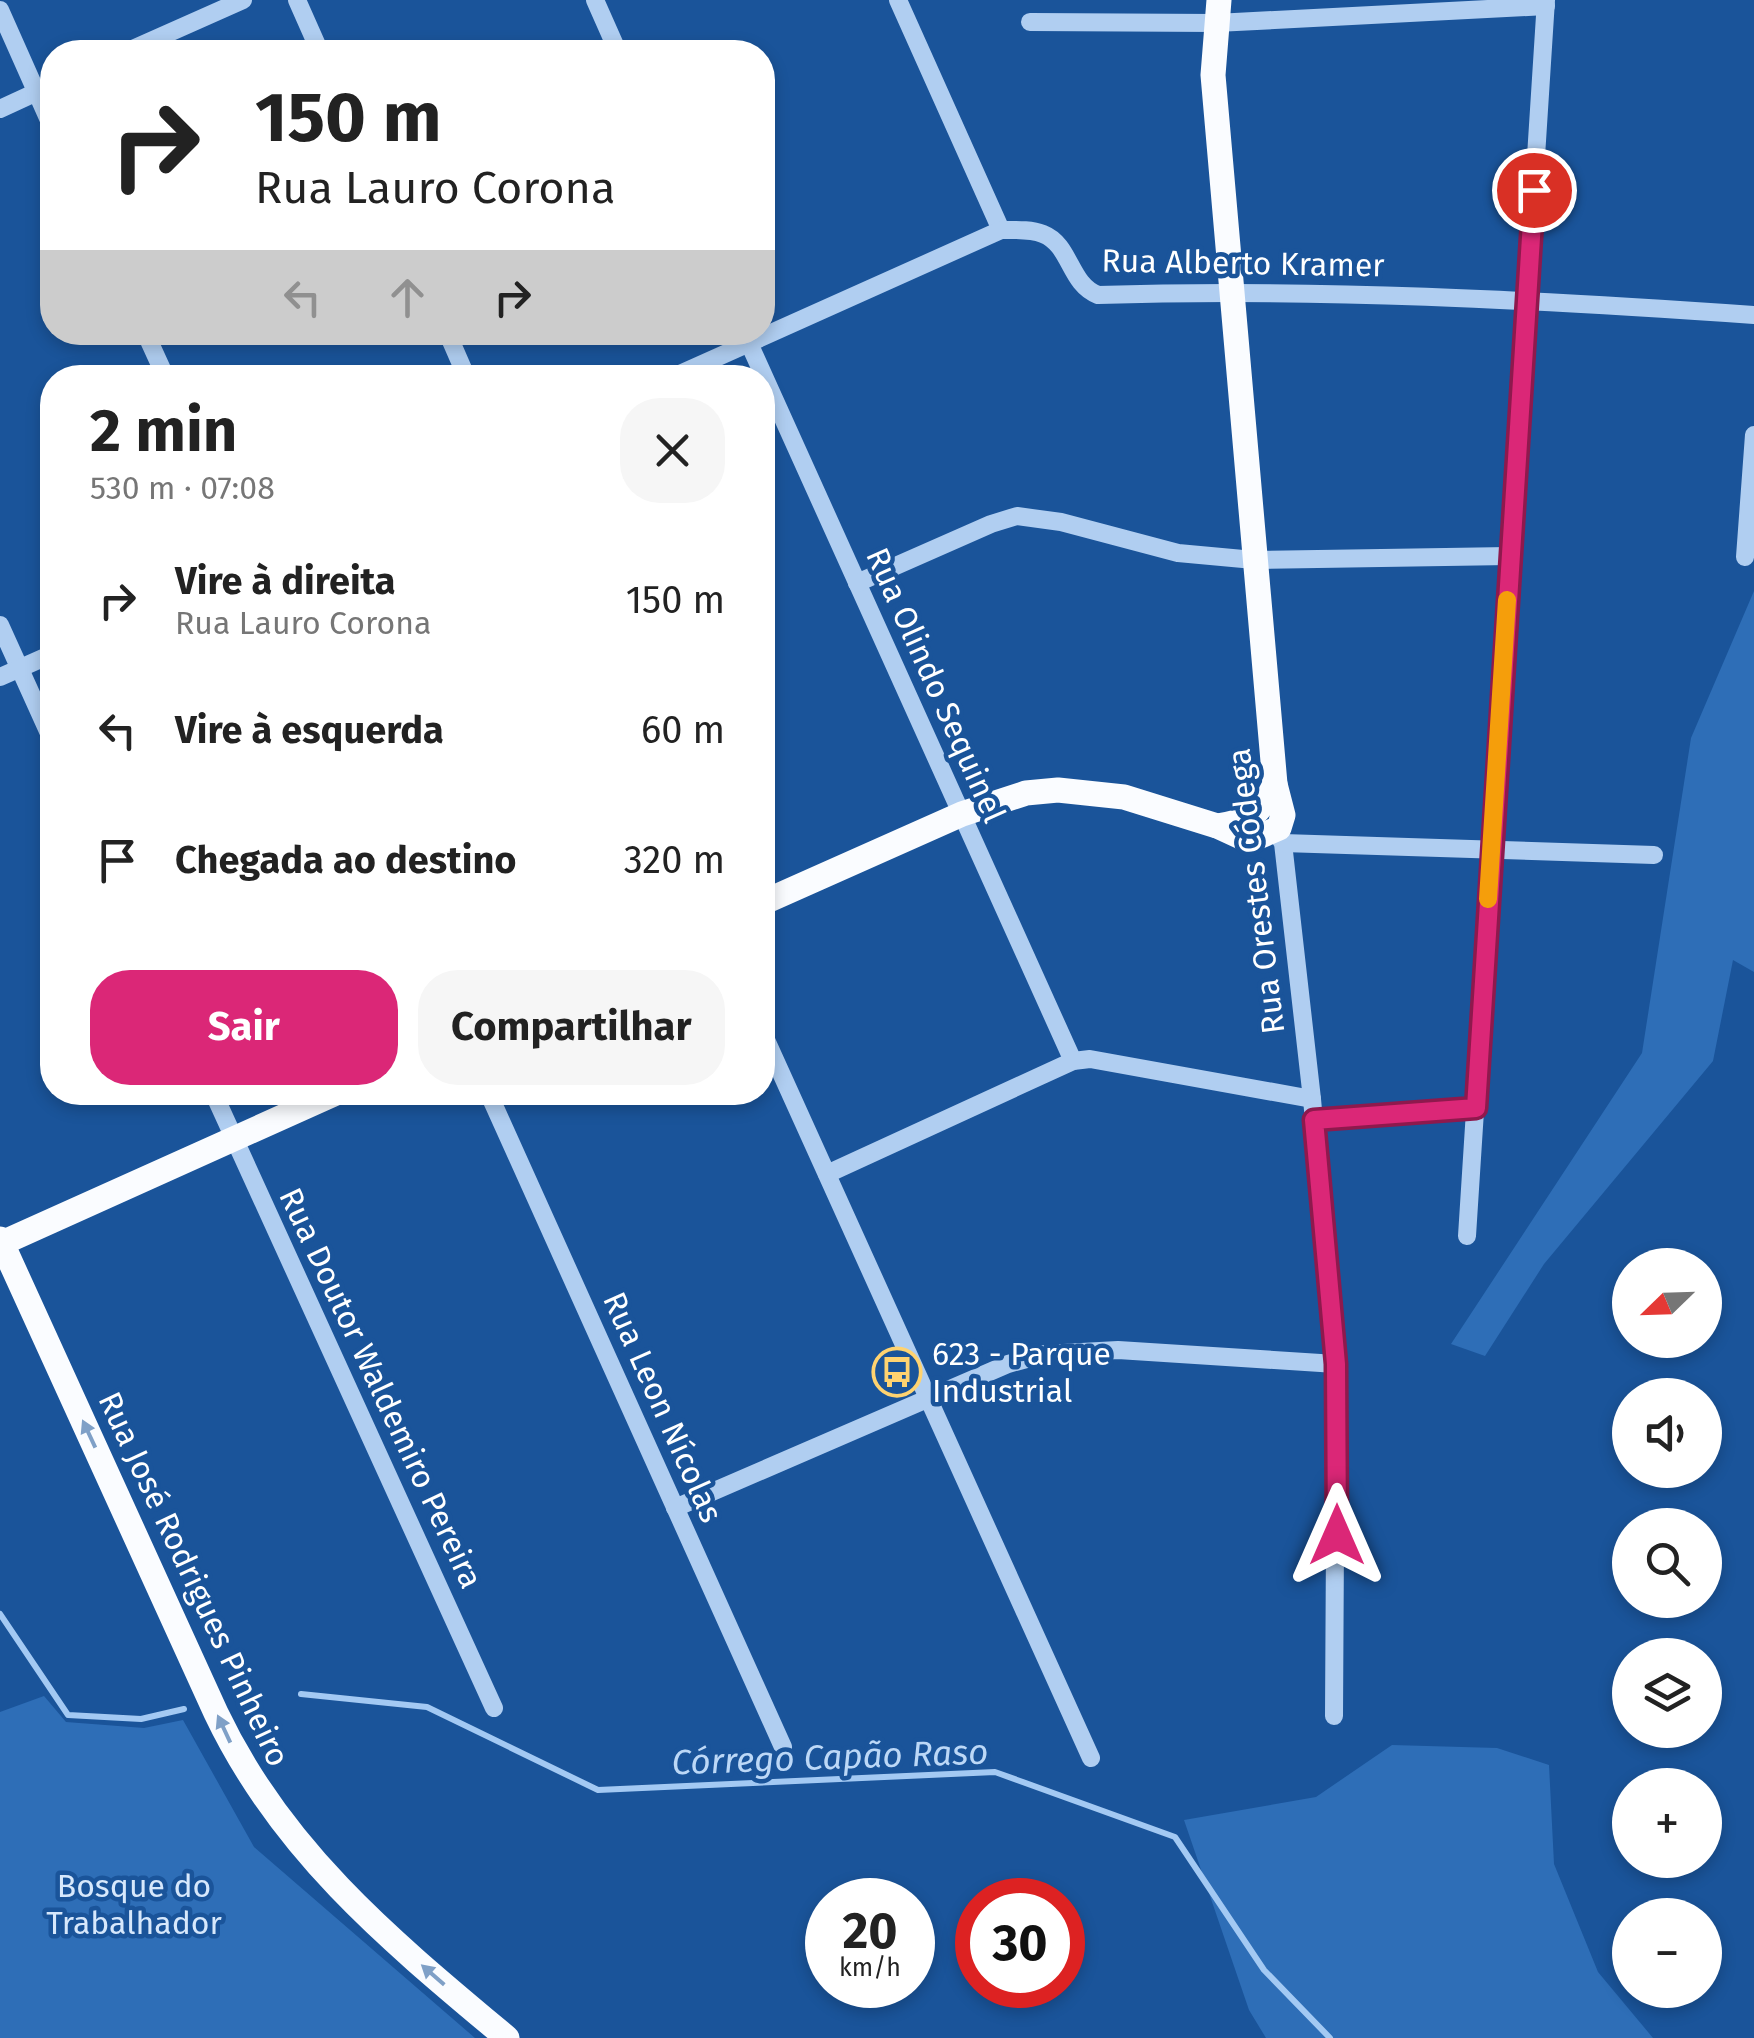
<!DOCTYPE html>
<html lang="pt">
<head>
<meta charset="utf-8">
<style>
  body { margin:0; font-family:"Fira Sans",sans-serif; background:#f6f6f6; color:#222; height:100vh; display:flex; flex-direction:column; font-size:38px; white-space:nowrap }
  * { box-sizing:border-box; margin:0 }
  p { font-size:32px; color:#767676 }
  .icon { flex:none; width:55px; height:55px; fill:none; stroke:currentColor; stroke-width:2; stroke-linecap:round; stroke-linejoin:round }
  .map { position:relative; flex:1; overflow:hidden }
  .sheet { position:absolute; left:40px; top:365px; width:735px; height:740px; display:flex; flex-direction:column; background:#fff; border-radius:40px; box-shadow:0 5px 15px #0003 }
  .sheet>* { flex:none }
  .top-card { position:absolute; left:40px; top:40px; width:735px; height:305px; border-radius:40px; box-shadow:0 5px 15px #0003; background:#fff; color:#222; overflow:hidden }
  .needle { width:65px; rotate:247deg }
  .buttons { position:absolute; left:1612px; top:1248px; display:grid; gap:20px }
  .buttons a { display:grid; place-items:center; width:110px; height:110px; border-radius:50%; background:#fff; box-shadow:0 5px 15px #0003; font-size:50px }
  .speed { position:absolute; left:805px; top:1878px; display:flex; gap:20px; font-size:50px; font-weight:700; text-align:center }
  .speed>* { display:grid; place-content:center; width:130px; height:130px; border-radius:50%; background:#fff; box-shadow:0 5px 15px #0003; line-height:1 }
  .speed small { font-size:25px; font-weight:400 }
  .speed .limit { border:15px solid #d22; background:#fff; color:#111 }
  .pin { position:absolute; display:grid; place-items:center; width:85px; height:85px; color:#fff; margin:-42px; border:5px solid #fff; border-radius:50%; box-shadow:0 2px 10px #0007 }
  .me { position:absolute; width:110px; margin:-55px; rotate:0deg; stroke-linejoin:round; filter:drop-shadow(0 0 8px #0008) }
  .turn { display:flex; align-items:center; gap:35px; height:210px; padding:0 50px; font-size:45px }
  .turn .icon { width:130px; height:130px; stroke-width:2.5 }
  .turn b { display:block; font-size:70px; line-height:85px }
  .lanes { display:flex; align-items:center; height:95px; padding:0 50px; background:#0003; justify-content:center; gap:50px; direction:ltr }
  .lanes .off { opacity:.35 }
  .round { display:grid; place-items:center; flex:none; width:105px; height:105px; border-radius:40px; background:#f6f6f6 }
  .overview { display:flex; align-items:center; justify-content:space-between; height:170px; padding:0 50px }
  h1 { font-size:60px; font-weight:700; line-height:75px }
  .action { display:flex; gap:20px; margin-top:auto; padding:20px 50px }
  .action a { flex:1; height:115px; border-radius:40px; background:#db2777; color:#fff; font-size:40px; font-weight:700; line-height:115px; text-align:center }
  .action a+a { background:#f6f6f6; color:#222 }
  ul { padding:0; list-style:none }
  li { display:flex; align-items:center; gap:30px; height:130px; padding:0 50px }
  li div { flex:1 }
  li b { display:block; font-size:38px }
  li em { font-style:normal }
  .map>svg:first-child { display:block }
  .green { fill:#2e6eb7 }
  .lines { fill:none; stroke-linecap:round; stroke-linejoin:round }
  .stream { stroke:#a3c9f3; stroke-width:6 }
  .minor { stroke:#b0cef1; stroke-width:18 }
  .major { stroke:#fafcff; stroke-width:25 }
  .oneway { fill:#7fa0c7 }
  .route-casing { stroke:#8e194d; stroke-width:25 }
  .route { stroke:#db2777; stroke-width:18 }
  .slow { stroke:#f59e0b; stroke-width:18 }
  .labels { text-anchor:middle; stroke-width:9; stroke-linejoin:round; paint-order:stroke }
  .street-label { font-size:32px; fill:#fff; stroke:#1a549a }
  .poi-label { font-size:32px; fill:#fff; stroke:#1a549a; text-anchor:start }
  .park-label { font-size:32px; fill:#d7e8fc; stroke:#1a549a }
  .water-label { font-size:35px; font-style:italic; fill:#bcd8f7; stroke:#1a549a }
</style>
</head>
<body>
<div class="map">
<svg width="1754" height="2038" viewBox="0 0 1754 2038">
  <rect width="100%" height="100%" fill="#1a549a"/>
  <g class="green">
    <polygon points="1754,591 1754,972 1733,960 1713,1061 1544,1264 1485,1356 1451,1344 1642,1053 1691,738"/>
    <polygon points="44,1696 66,1722 144,1728 183,1720 254,1847 475,2038 0,2038 0,1712"/>
    <polygon points="1392,1745 1497,1748 1549,1765 1554,1864 1598,1972 1653,2038 1266,2038 1249,2010 1184,1820 1316,1797"/>
  </g>
  <g class="lines">
    <g class="stream">
      <polyline points="0,1614 68,1715 141,1719 184,1709"/>
      <polyline points="301,1694 427,1707 598,1790 995,1772 1175,1837 1264,1970 1330,2038"/>
    </g>
    <g class="minor">
      <polyline points="297,0 320,52"/>
      <polyline points="595,0 618,52"/>
      <polyline points="898,0 1001,230"/>
      <polyline points="0,10 52,127"/>
      <polyline points="1030,22 1216,23 1546,6"/>
      <polyline points="126,52 243,0"/>
      <polyline points="0,109 52,85"/>
      <polyline points="145,332 166,378"/>
      <polyline points="447,332 467,378"/>
      <polyline points="744,332 1073,1061"/>
      <path d="M671,378L1001,230C1015,230 1030,229 1043,234C1071,245 1069,284 1098,295C1317,288 1535,300 1754,315"/>
      <polyline points="1745,557 1754,435"/>
      <polyline points="857,583 991,524 1017,516 1061,522 1178,553 1254,560 1509,556"/>
      <polyline points="0,625 52,740"/>
      <polyline points="0,677 52,654"/>
      <polyline points="1275,831 1283,843 1312,1099 1336,1364 1334,1716"/>
      <polyline points="1283,843 1654,855"/>
      <polyline points="762,1031 1091,1758"/>
      <polyline points="213,1092 494,1708"/>
      <polyline points="488,1092 783,1747"/>
      <polyline points="1314,1120 1476,1107"/>
      <polyline points="827,1174 1073,1061 1090,1059 1312,1099"/>
      <polyline points="1467,1236 1546,0"/>
      <polyline points="675,1508 1008,1364 1045,1354 1118,1350 1336,1364"/>
    </g>
    <g class="major">
      <path d="M1217,826C1250,821 1261,814 1275,784"/>
      <polyline points="762,903 962,814 1026,793 1058,790 1124,797 1217,826 1243,838 1256,838 1279,828 1283,815 1275,784 1213,75 1219,0"/>
      <path d="M0,1239L216,1713C282,1852 391,1941 507,2038"/>
      <polyline points="0,1244 338,1092"/>
    </g>
  </g>
  <defs><path id="oneway-solid" d="M-6-.8H1V-3.2L6.5 0L1 3.2V.8H-6Z" transform="scale(2.5)"/></defs>
  <g class="oneway">
    <use href="#oneway-solid" transform="translate(89 1434) rotate(-115)"/>
    <use href="#oneway-solid" transform="translate(224 1729) rotate(-115)"/>
    <use href="#oneway-solid" transform="translate(433 1975) rotate(-139)"/>
  </g>
  <g class="lines">
    <g class="route-casing">
      <polyline id="route" points="1337,1535 1336,1364 1314,1120 1476,1108 1534,190"/>
    </g>
    <use href="#route" class="route"/>
    <polyline class="slow" points="1488,899 1507,600"/>
  </g>
  <defs>
    <g id="bus-ring" transform="scale(2.5)"><circle r="9.5" fill="#1a549a" stroke="#ffd370" stroke-width="1.5"/><path d="M-5-6H5V4H4V6H2V4H-2V6H-4V4H-5ZM-3.5-4V0h7V-4ZM-3.5 1.2v1.5H-2V1.2ZM2 1.2v1.5H3.5V1.2Z" fill="#ffd370"/></g>
  </defs>
  <g fill-rule="evenodd">
    <use href="#bus-ring" x="897" y="1372"/>
  </g>
  <g class="labels">
    <g class="street-label">
      <text transform="translate(1243 263) rotate(1)" y="11">Rua Alberto Kramer</text>
      <text transform="translate(936 685) rotate(66)" y="11">Rua Olindo Sequinel</text>
      <text transform="translate(1256 891) rotate(-97)" y="11">Rua Orestes Códega</text>
      <text transform="translate(381 1388) rotate(65)" y="11">Rua Doutor Waldemiro Pereira</text>
      <text transform="translate(663 1407) rotate(66)" y="11">Rua Leon Nícolas</text>
      <text transform="translate(194 1579) rotate(65)" y="11">Rua José Rodrigues Pinheiro</text>
    </g>
    <g class="poi-label">
      <text x="932" y="1365">623 - Parque<tspan x="932" dy="37">Industrial</tspan></text>
    </g>
    <g class="park-label">
      <text x="134" y="1897">Bosque do<tspan x="134" dy="37">Trabalhador</tspan></text>
    </g>
    <g class="water-label">
      <text transform="translate(830 1757) rotate(-2)" y="12">Córrego Capão Raso</text>
    </g>
  </g>
</svg>
<div class="buttons">
<a><svg class="needle" viewBox="-14 -14 28 28"><path d="M0-13l5 13h-10z" fill="#e53935"/><path d="M0 13l5-13h-10z" fill="#767676"/></svg></a>
<a><svg class="icon" aria-label="sound" viewBox="0 0 24 24"><path d="M4 9h4l5-4v14l-5-4H4zM17 9q2 3 0 6"/></svg></a>
<a><svg class="icon" aria-label="search" viewBox="0 0 24 24"><circle cx="10" cy="10" r="6"/><path d="M15 15l6 6"/></svg></a>
<a><svg class="icon" aria-label="layers" viewBox="0 0 24 24"><path d="M12 4l9 5-9 5-9-5zM3 14l9 5 9-5"/></svg></a>
<a>+</a>
<a>−</a>
</div>
<div class="speed"><div>20<small>km/h</small></div><div class="limit">30</div></div>
<div class="pin" style="left:1534px;top:190px;background:#d93025"><svg class="icon" aria-label="arrive" viewBox="0 0 24 24"><path d="M6 21V4h12l-3 4 3 4H6"/></svg></div>
<svg class="me" style="left:1337px;top:1535px" viewBox="-20 -20 40 40"><path d="M0-17L14 15 0 8-14 15z" fill="#db2777" stroke="#fff" stroke-width="4"/></svg>
<div class="top-card">
<div class="turn"><svg class="icon" aria-label="right" viewBox="0 0 24 24"><path d="M7 20v-9h11M14 6l5 5-5 5"/></svg><div><b>150 m</b>Rua Lauro Corona</div></div>
<div class="lanes"><svg class="icon off" aria-label="left" viewBox="0 0 24 24"><path d="M17 20v-9H6M10 6l-5 5 5 5"/></svg><svg class="icon off" aria-label="ahead" viewBox="0 0 24 24"><path d="M12 20V5M6 11l6-6 6 6"/></svg><svg class="icon" aria-label="right" viewBox="0 0 24 24"><path d="M7 20v-9h11M14 6l5 5-5 5"/></svg></div>
</div>
<section class="sheet">
<div class="overview"><div><h1>2 min</h1><p>530 m · 07:08</p></div><a class="round"><svg class="icon" aria-label="close" viewBox="0 0 24 24"><path d="M6 6l12 12M18 6L6 18"/></svg></a></div>
<ul>
<li><svg class="icon" aria-label="right" viewBox="0 0 24 24"><path d="M7 20v-9h11M14 6l5 5-5 5"/></svg><div><b>Vire à direita</b><p>Rua Lauro Corona</p></div><em>150 m</em></li>
<li><svg class="icon" aria-label="left" viewBox="0 0 24 24"><path d="M17 20v-9H6M10 6l-5 5 5 5"/></svg><div><b>Vire à esquerda</b></div><em>60 m</em></li>
<li><svg class="icon" aria-label="arrive" viewBox="0 0 24 24"><path d="M6 21V4h12l-3 4 3 4H6"/></svg><div><b>Chegada ao destino</b></div><em>320 m</em></li>
</ul>
<div class="action"><a>Sair</a><a>Compartilhar</a></div>
</section>
</div>
</body>
</html>
